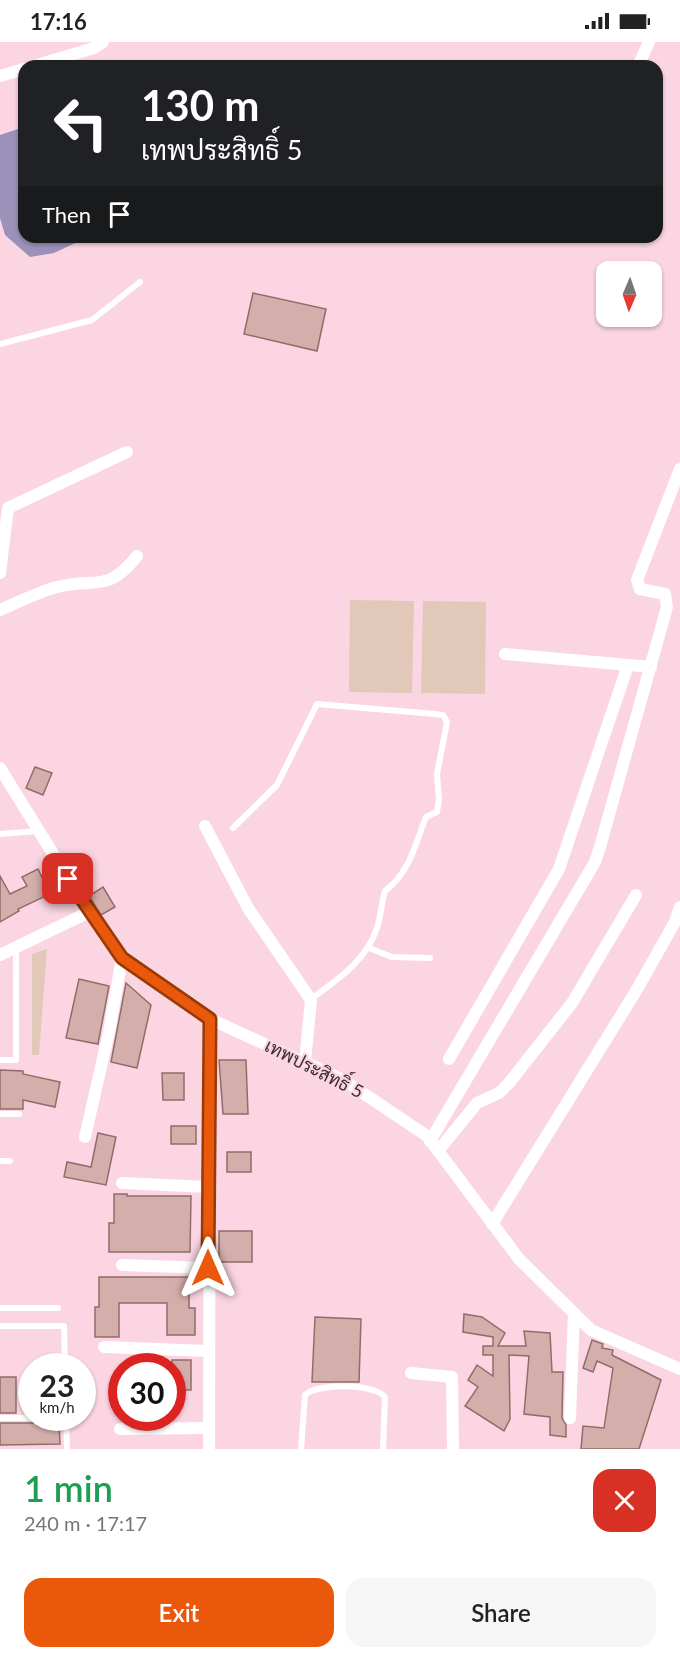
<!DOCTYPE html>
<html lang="en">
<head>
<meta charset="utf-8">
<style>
  body { margin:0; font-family:Lato,Sarabun,sans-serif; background:#f6f6f6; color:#222; height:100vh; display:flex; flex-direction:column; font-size:22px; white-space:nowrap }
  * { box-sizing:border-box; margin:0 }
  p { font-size:20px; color:#767676 }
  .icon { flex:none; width:33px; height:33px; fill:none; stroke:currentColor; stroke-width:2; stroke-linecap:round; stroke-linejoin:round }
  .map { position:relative; height:1407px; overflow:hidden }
  .drawer { display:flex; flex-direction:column; background:#fff; flex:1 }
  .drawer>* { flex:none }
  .hud { position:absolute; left:18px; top:18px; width:645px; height:183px; border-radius:18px; box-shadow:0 2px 4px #0004; background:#202124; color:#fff; overflow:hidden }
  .needle { width:39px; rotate:182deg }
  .fabs { position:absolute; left:596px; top:219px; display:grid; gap:12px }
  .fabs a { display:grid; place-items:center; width:66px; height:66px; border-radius:12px; background:#fff; box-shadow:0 2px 4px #0004; font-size:30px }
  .speed { position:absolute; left:18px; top:1311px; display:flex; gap:12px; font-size:30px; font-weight:700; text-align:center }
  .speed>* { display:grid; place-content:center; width:78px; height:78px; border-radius:50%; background:#fff; box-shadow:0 2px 4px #0004; line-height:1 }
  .speed small { font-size:15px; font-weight:400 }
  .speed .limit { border:9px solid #d22; background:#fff; color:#111 }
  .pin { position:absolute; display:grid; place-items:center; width:51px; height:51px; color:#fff; margin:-26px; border-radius:12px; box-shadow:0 3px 9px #0006 }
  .me { position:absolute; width:66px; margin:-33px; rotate:0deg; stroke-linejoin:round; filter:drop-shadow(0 0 4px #0008) }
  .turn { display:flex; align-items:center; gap:21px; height:126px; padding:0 24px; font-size:27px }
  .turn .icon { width:78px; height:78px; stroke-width:2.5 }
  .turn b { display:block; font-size:42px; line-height:51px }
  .then { display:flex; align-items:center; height:57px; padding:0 24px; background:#0003; gap:12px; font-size:22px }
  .round { display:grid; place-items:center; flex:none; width:63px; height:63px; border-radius:18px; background:#f6f6f6 }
  .summary { display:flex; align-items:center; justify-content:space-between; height:102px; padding:0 24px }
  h1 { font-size:36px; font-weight:600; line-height:45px; color:#1e9e55 }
  .primary-button { display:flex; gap:12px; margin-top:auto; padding:12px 24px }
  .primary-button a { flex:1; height:69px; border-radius:18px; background:#ea580c; color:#fff; font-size:24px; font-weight:600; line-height:69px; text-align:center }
  .primary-button a+a { background:#f6f6f6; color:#222 }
  .status { display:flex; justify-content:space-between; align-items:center; height:42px; padding:0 30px; background:#fff; direction:ltr }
  .status svg { height:16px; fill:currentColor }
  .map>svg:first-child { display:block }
  .green { fill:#e2c8b9 }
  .water { fill:#9c91b9 }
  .building { fill:#d4aeaa; stroke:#906d6a; stroke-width:1.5 }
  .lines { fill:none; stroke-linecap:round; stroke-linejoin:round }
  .service { stroke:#fff; stroke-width:6 }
  .minor { stroke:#fff; stroke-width:12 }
  .route-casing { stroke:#983908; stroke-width:15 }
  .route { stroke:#ea580c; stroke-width:10 }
  .labels { text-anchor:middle; stroke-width:4.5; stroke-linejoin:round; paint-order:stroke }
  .street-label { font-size:18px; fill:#3b2d32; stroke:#fbd5e2 }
</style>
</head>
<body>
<div class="status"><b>17:16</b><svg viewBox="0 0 49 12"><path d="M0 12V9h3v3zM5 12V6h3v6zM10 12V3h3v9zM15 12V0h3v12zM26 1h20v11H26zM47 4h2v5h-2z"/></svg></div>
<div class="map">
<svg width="680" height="1407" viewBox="0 0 680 1407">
  <rect width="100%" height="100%" fill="#fbd5e2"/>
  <g class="green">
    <polygon points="350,558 414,559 412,651 349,650"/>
    <polygon points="423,559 486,560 485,652 421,651"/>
    <polygon points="47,907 39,1013 32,1013 32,912"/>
  </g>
  <polygon class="water" points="24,85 24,195 88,195 54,211 30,215 5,193 0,176 0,93"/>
  <g class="building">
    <polygon points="253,251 326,267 317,309 244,292"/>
    <polygon points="35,725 52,731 43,753 26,746"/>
    <polygon points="38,827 50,852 18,867 19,869 0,880 0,834 10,852 27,844 22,835"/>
    <polygon points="103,845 115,865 101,873 89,854"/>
    <polygon points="79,937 109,944 98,1002 66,996"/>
    <polygon points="126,941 151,963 137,1026 111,1020"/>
    <polygon points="219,1018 246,1018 248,1072 223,1072"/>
    <polygon points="0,1028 23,1029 23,1032 60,1040 55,1065 23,1058 23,1067 0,1067"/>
    <polygon points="162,1031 184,1031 184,1058 163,1058"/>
    <rect x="171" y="1084" width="25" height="18"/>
    <polygon points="98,1091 116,1095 106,1143 64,1135 67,1120 91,1125"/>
    <rect x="227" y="1110" width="24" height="20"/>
    <polygon points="114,1152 127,1152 127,1154 191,1154 190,1210 109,1210 109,1181 114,1181"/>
    <rect x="219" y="1189" width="33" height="31"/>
    <polygon points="99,1235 189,1235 189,1266 195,1266 195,1293 167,1293 167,1261 119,1261 119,1295 95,1295 95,1265 99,1265"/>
    <polygon points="464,1272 482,1275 505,1291 498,1304 526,1304 524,1289 550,1291 552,1330 563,1330 562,1376 566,1383 566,1395 550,1393 550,1375 524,1372 529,1314 509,1313 510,1377 504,1389 465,1364 478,1345 468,1338 477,1323 493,1334 493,1313 483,1313 483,1304 493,1304 493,1295 463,1290"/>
    <polygon points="315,1275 361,1277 359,1340 312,1340"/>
    <polygon points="592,1298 603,1302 602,1306 613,1308 612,1313 661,1338 639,1407 581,1407 583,1384 604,1386 613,1326 597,1319 593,1330 583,1326"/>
    <rect x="172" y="1318" width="19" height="30"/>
    <rect x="0" y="1335" width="16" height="36"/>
    <polygon points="0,1381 59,1381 60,1402 0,1403"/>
  </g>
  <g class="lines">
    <g class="service">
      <polyline points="0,302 92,278 140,240"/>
      <path d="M233,786L277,743L317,662L435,672L443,673L447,680L437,732L439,758L437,770L426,775C415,803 410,830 385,849C381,862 381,874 377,886C366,919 338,937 311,957"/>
      <polyline points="0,792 38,789"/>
      <polyline points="369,906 392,915 430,916"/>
      <polyline points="0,1018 16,1018 16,905"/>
      <polyline points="0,1072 19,1072"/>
      <polyline points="0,1119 10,1119"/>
      <polyline points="0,1266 58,1266"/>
      <polyline points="0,1284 64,1284 65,1324"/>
      <polyline points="0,1376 32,1376"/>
      <polyline points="66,1376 67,1407"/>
      <path d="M301,1407L305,1353C317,1341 374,1341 385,1355L383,1407"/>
    </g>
    <g class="minor">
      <polyline points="34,24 94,6 103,0"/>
      <polyline points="638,24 649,0"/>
      <polyline points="0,34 24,27"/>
      <polyline points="0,531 8,466 127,410"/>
      <path d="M0,568C19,560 38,550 57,545C96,535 107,552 137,514"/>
      <polyline points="505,612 651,625"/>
      <polyline points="0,726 89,870 122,916 210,977 345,1039 427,1094 519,1217 591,1288 680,1327"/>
      <polyline points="205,784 248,866 311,958 305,1020"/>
      <polyline points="0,913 89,870"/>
      <polyline points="449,1017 559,827 628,623"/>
      <polyline points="85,1095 109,990 122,916"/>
      <polyline points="430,1099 595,820 600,805 667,565 665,552 640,547 637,538 680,427"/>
      <polyline points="438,1109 477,1061 499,1051 509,1041 572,961 636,853"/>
      <polyline points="122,1141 208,1145"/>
      <polyline points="492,1182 636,949 675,880 680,865"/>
      <polyline points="122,1223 208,1226"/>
      <polyline points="104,1305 208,1309"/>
      <polyline points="411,1331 452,1335 453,1407"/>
      <polyline points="570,1376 574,1271"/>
      <polyline points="120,1387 208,1386"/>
      <polyline points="209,1407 210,977"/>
    </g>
  </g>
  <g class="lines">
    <g class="route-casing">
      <polyline id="route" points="68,837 122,916 210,977 208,1226"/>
    </g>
    <use href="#route" class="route"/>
  </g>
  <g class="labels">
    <g class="street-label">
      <text transform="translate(314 1027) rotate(27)" y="6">เทพประสิทธิ์ 5</text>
    </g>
  </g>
</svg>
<div class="fabs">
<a><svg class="needle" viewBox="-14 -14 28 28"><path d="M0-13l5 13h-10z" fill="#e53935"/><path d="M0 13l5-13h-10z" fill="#767676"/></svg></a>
</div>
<div class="speed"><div>23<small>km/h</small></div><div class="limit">30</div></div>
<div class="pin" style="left:68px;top:837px;background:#d93025"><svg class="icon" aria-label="arrive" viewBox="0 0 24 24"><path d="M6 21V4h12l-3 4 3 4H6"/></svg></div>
<svg class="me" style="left:208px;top:1226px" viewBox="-20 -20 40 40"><path d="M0-17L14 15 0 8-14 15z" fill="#ea580c" stroke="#fff" stroke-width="4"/></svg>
<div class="hud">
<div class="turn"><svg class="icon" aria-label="left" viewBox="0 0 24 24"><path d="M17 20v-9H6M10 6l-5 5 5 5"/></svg><div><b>130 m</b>เทพประสิทธิ์ 5</div></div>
<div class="then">Then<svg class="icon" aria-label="arrive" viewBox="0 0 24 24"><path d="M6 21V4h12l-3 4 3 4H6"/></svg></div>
</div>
</div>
<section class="drawer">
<div class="summary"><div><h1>1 min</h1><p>240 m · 17:17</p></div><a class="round" style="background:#d93025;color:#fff"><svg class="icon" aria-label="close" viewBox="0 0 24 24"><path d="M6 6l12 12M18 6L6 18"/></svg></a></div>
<div class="primary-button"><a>Exit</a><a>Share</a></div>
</section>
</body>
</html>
